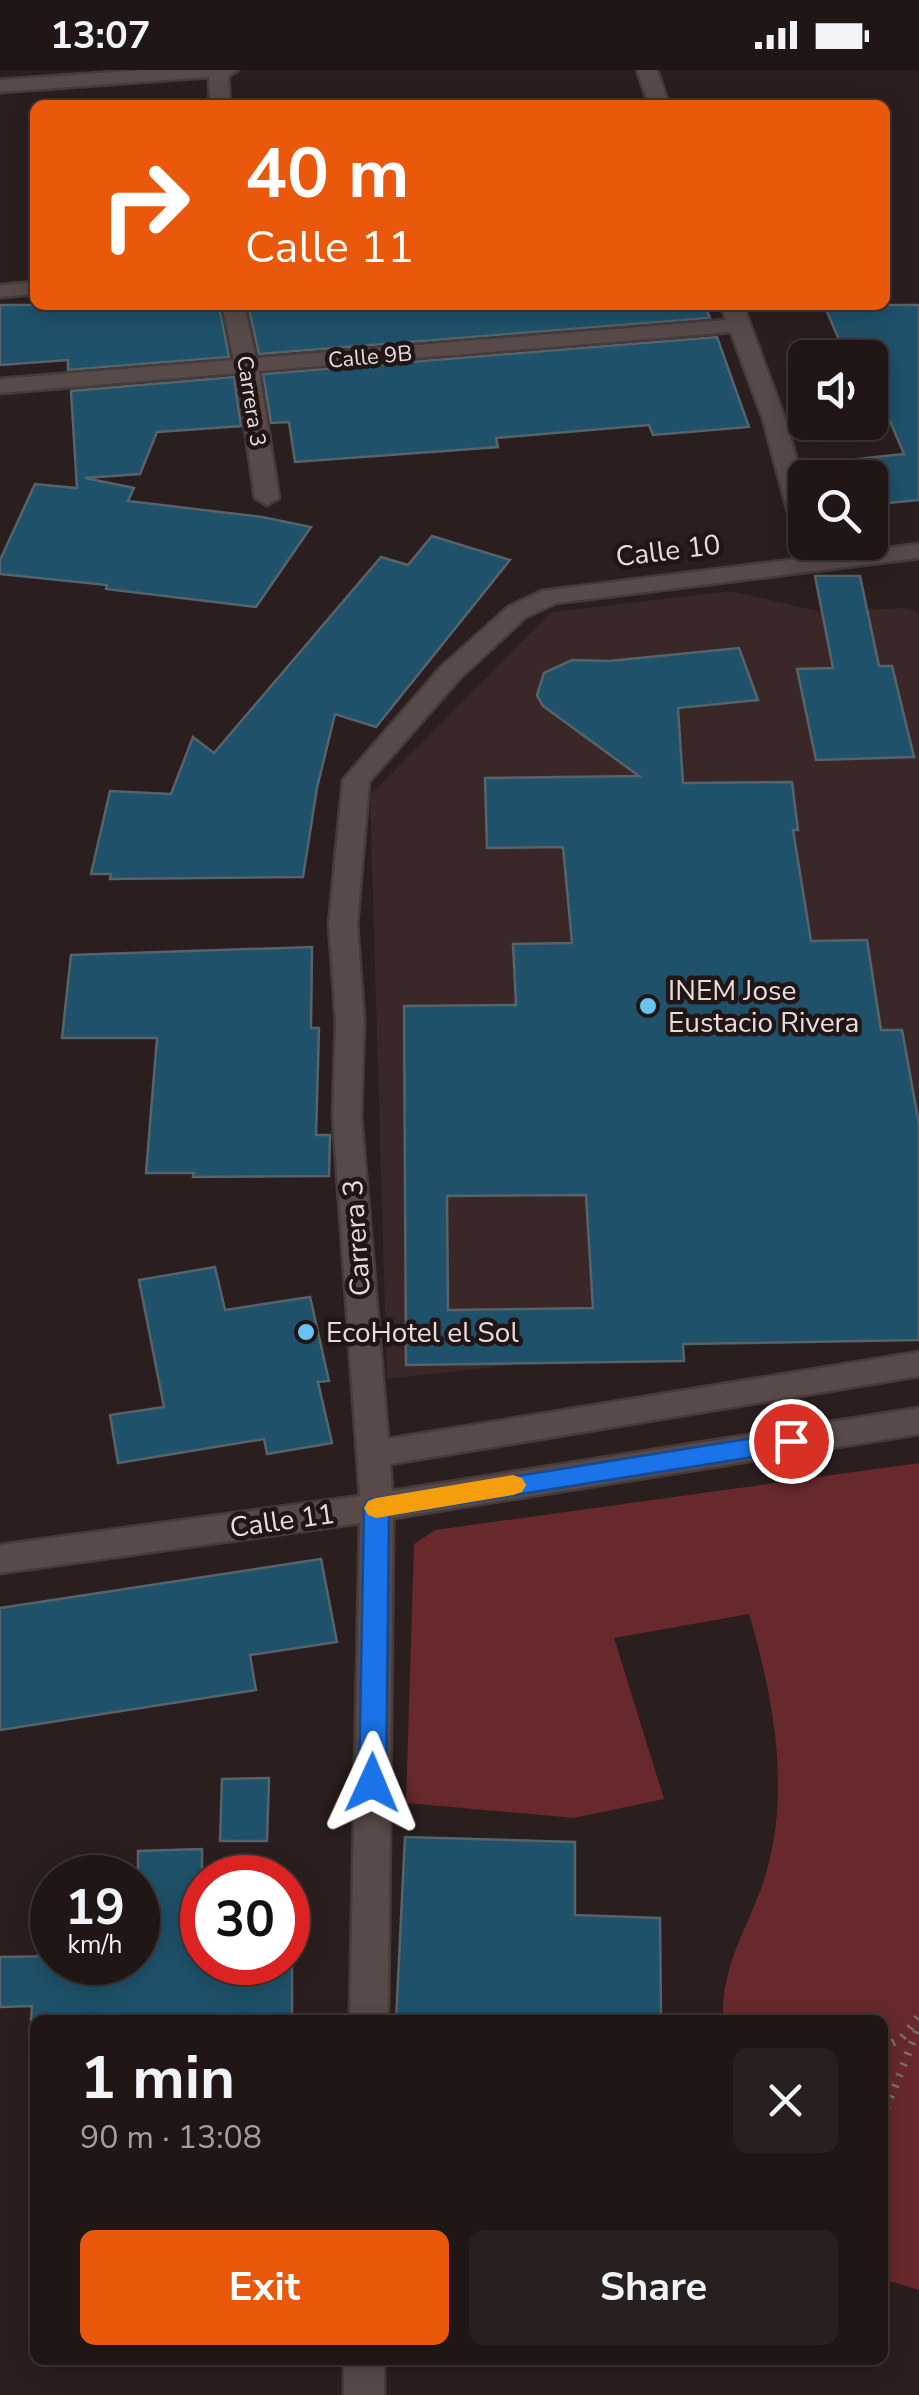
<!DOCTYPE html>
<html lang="en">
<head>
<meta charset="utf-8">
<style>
  body { margin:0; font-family:"Nunito Sans",sans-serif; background:#281f1f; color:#f1f3f6; height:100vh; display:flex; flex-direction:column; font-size:38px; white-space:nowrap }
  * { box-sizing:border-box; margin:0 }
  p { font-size:32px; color:#a29fa1 }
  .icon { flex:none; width:55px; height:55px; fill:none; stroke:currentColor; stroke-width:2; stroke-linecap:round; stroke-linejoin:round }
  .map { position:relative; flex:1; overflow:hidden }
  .panel { position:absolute; left:30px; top:1945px; width:858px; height:350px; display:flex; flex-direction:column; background:#201616; border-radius:15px; box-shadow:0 5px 25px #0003,0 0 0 2px #3d3535 }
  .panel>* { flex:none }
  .top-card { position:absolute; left:30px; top:30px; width:860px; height:210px; border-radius:15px; box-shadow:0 5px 25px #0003,0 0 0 2px #3d3535; background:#ea580c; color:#fff; overflow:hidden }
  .controls { position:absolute; left:788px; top:270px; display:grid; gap:20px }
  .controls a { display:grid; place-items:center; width:100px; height:100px; border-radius:15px; background:#201616; box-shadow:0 5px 25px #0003,0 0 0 2px #3d3535; font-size:50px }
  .speed { position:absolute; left:30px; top:1785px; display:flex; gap:20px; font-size:50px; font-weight:700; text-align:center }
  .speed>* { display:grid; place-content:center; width:130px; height:130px; border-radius:50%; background:#201616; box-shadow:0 5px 25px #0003,0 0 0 2px #3d3535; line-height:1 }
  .speed small { font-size:25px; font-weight:400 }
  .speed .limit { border:15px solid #d22; background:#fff; color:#111 }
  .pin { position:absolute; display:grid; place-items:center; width:85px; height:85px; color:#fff; margin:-42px; border:5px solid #fff; border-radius:50%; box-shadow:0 2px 10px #0007 }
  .me { position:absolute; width:110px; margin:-55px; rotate:1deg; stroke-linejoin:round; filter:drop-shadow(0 0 8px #0008) }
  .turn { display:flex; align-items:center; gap:35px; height:210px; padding:0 50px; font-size:45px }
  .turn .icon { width:130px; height:130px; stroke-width:2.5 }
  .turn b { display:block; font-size:70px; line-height:85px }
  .round { display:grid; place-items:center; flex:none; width:105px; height:105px; border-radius:15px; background:#281f1f }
  .overview { display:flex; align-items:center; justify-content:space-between; height:170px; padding:0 50px }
  h1 { font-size:60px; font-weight:700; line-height:75px }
  .button { display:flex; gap:20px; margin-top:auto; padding:20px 50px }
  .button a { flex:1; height:115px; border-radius:15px; background:#ea580c; color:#fff; font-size:40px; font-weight:700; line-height:115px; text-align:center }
  .button a+a { background:#281f1f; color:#f1f3f6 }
  .status { display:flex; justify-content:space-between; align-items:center; height:70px; padding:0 50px; background:#201616; direction:ltr }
  .status svg { height:28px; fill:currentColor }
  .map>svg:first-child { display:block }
  .built { fill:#3a2828 }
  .green { fill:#67292c }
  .building { fill:#1f526a; stroke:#56636a; stroke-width:2.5; fill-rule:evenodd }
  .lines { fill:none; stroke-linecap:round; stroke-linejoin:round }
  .street-casing { stroke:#453b3b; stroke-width:5 }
  .path { stroke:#796d6d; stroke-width:8; stroke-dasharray:2.5 9; stroke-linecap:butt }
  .street { fill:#584a49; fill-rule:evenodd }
  .route { fill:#1a73e8; stroke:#114b97; stroke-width:2.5 }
  .slow { fill:#f59e0b }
  .poi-dot { fill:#67c4f0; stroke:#211515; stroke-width:4 }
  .labels { text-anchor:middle; stroke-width:9; stroke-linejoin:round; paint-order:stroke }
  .far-street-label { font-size:22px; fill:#e5dcdc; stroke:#211515 }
  .street-label { font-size:28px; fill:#e5dcdc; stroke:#211515 }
  .poi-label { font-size:28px; fill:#e5dcdc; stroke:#211515; text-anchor:start }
</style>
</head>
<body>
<div class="status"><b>13:07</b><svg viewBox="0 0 49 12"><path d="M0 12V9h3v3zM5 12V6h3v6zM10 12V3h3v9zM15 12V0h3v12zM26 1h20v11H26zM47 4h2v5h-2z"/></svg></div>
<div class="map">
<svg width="919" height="2325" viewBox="0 0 919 2325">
  <rect width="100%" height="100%" fill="#2b1e1e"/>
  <polygon class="built" points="730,521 817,541 908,538 919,543 919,1250 387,1309 370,725 552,542"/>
  <path class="green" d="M919,1393V2220L883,2209L882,1950H723C721,1891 751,1855 766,1803C791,1718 773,1626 749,1544L614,1568L664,1729L574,1748L406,1733L414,1474L435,1460Z"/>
  <g class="building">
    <polygon points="0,235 219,235 229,287 68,300 68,290 0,295"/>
    <polygon points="248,235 705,235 710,248 259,284"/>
    <polygon points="824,235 919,235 919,430 878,434 870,408 866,408 857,389 904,384 870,304 870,288 847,288"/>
    <polygon points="717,267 749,357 653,365 649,355 496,368 498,377 295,392 289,352 271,353 263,304"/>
    <polygon points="234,307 241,356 157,362 140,404 85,408 134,418 128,431 262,447 311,457 256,537 106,519 107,515 0,504 0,490 35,414 77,418 71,321"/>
    <polygon points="432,466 510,490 376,657 335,644 317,718 303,807 110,809 111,804 91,804 110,721 171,724 193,667 214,683 381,487 408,495"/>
    <polygon points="815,506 860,506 879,596 892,596 914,687 816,690 797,599 833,598"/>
    <path d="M739,578L758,630L678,638L683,713L792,712L798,760H793L811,871L867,870L881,960H902L919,1054V1270L683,1274L684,1291L406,1295L404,936L516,935L513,874L572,873L563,777L487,778L485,708L639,706L543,636L537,625L544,603L572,590L609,591ZM586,1125L593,1238L448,1240L447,1126Z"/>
    <polygon points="312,877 311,958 319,958 316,1065 330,1065 329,1106 193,1107 194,1103 146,1103 157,968 62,968 71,885"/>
    <polygon points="215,1197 225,1240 310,1227 329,1311 318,1312 332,1373 267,1384 264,1369 118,1393 110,1345 164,1337 139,1210"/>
    <polygon points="321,1489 337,1572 250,1585 256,1620 0,1660 0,1538"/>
    <polygon points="269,1708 267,1771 220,1771 222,1709"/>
    <polygon points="405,1767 575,1772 575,1845 660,1848 661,1950 396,1950"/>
    <polygon points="202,1779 202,1892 292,1892 292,1950 31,1950 32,1936 0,1937 0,1887 52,1886 52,1892 138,1892 138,1781"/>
  </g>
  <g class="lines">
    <g class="street-casing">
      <g id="street">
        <polygon points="144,0 238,0 228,6 230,35 210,35 209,7 0,22 0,10"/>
        <polygon points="637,0 657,0 669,35 649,35"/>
        <polygon points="35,212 35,224 0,227 0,215"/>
        <polygon points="222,235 244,235 256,288 726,250 721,235 743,235 785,349 805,419 805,468 793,461 763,349 731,262 259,301 279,428 267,435 255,428 237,303 0,323 0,309 234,290"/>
        <polygon points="919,474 919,488 556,533 526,547 460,608 369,712 357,854 364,951 361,1046 388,1369 919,1282 919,1306 390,1394 392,1421 919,1338 919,1364 393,1448 388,1950 350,1950 360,1453 0,1503 0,1475 360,1426 333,1046 336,951 329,854 343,710 442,596 508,537 542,521"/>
        <rect x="344" y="2290" width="40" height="35"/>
      </g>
    </g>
    <g class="path">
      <polyline points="882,1978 901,1969 919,1946"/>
      <polyline points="882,2049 919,1956"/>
    </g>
    <use href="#street" class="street"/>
  </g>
  <polygon class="route" points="791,1362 799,1364 803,1371 799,1378 791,1381 389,1445 386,1713 382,1722 372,1725 363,1722 359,1713 364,1437 368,1430"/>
  <polygon class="slow" points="513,1405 522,1408 526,1415 522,1422 513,1425 376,1448 368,1445 364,1438 368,1431 376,1428"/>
  <g class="poi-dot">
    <circle cx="648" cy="936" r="10"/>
    <circle cx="306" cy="1262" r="10"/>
  </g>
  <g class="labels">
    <g class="far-street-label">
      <text transform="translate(370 286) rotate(-5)" y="8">Calle 9B</text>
      <text transform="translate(252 331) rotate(81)" y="8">Carrera 3</text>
    </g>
    <g class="street-label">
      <text transform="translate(668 480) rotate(-7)" y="10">Calle 10</text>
      <text transform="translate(356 1168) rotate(-94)" y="10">Carrera 3</text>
      <text transform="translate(282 1450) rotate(-8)" y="10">Calle 11</text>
    </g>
    <g class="poi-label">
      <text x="668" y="930">INEM Jose<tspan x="668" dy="32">Eustacio Rivera</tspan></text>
      <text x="326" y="1272">EcoHotel el Sol</text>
    </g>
  </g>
</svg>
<div class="controls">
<a><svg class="icon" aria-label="sound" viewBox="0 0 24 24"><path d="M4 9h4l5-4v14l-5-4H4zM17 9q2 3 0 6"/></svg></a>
<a><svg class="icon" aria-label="search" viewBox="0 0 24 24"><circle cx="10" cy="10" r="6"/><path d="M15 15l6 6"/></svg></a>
</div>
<div class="speed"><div>19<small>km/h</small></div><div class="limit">30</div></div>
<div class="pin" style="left:791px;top:1371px;background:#d93025"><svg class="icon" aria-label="arrive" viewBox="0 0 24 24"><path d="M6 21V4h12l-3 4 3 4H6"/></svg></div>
<svg class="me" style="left:372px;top:1713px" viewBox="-20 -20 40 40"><path d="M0-17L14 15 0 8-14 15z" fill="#1a73e8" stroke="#fff" stroke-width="4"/></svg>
<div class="top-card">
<div class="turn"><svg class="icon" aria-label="right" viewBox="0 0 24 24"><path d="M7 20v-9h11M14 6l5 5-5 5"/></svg><div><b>40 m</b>Calle 11</div></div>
</div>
<section class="panel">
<div class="overview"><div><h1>1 min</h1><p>90 m · 13:08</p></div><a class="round"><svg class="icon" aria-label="close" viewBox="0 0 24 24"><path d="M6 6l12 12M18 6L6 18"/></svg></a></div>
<div class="button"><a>Exit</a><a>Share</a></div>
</section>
</div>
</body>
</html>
